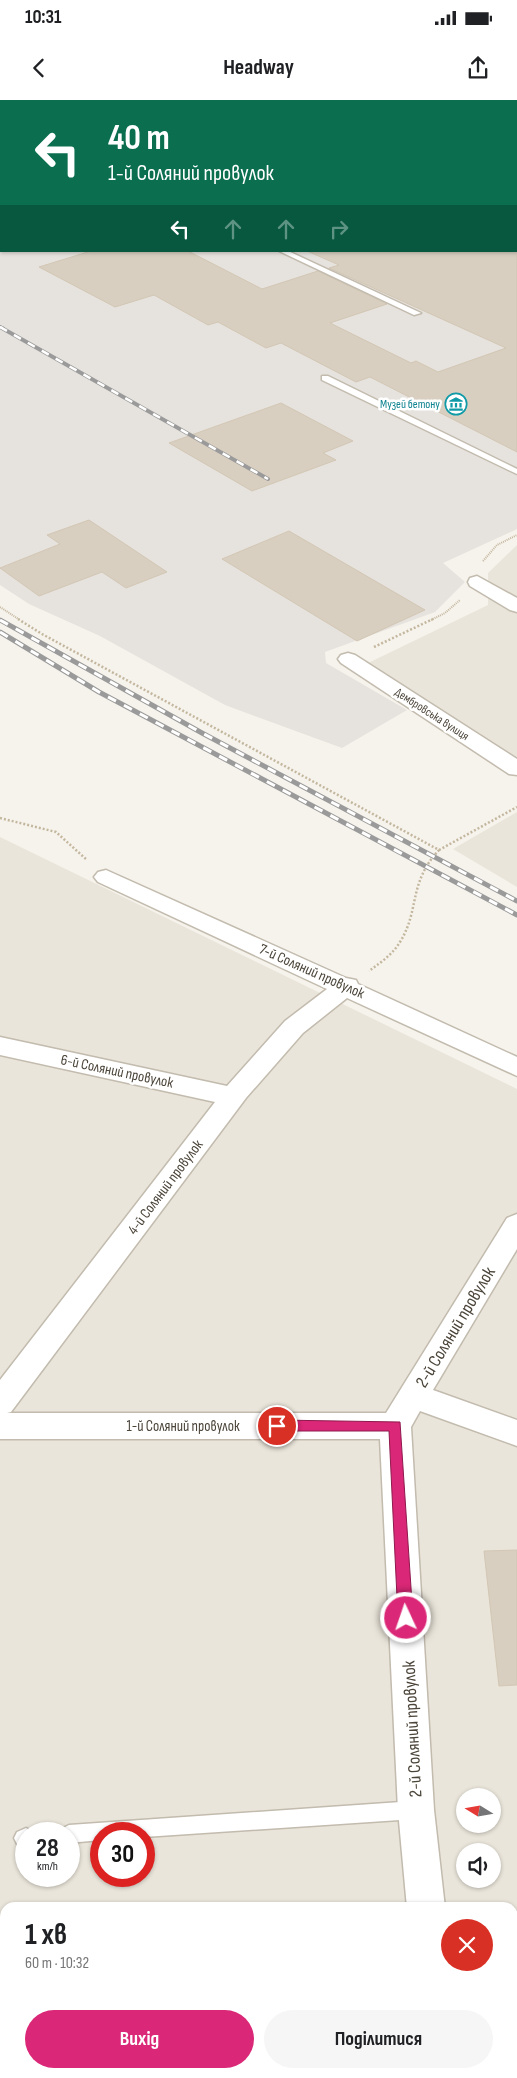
<!DOCTYPE html>
<html lang="uk">
<head>
<meta charset="utf-8">
<style>
  body { margin:0; font-family:"Sofia Sans Condensed",sans-serif; background:#f6f6f6; color:#202124; height:100vh; display:flex; flex-direction:column; font-size:19px; white-space:nowrap }
  * { box-sizing:border-box; margin:0 }
  p { font-size:16px; color:#757577 }
  .icon { flex:none; width:28px; height:28px; fill:none; stroke:currentColor; stroke-width:2; stroke-linecap:round; stroke-linejoin:round }
  .map { position:relative; flex:1; overflow:hidden }
  .sheet { position:absolute; left:0px; top:1802px; width:518px; height:176px; display:flex; flex-direction:column; background:#fff; border-radius:15px 15px 0 0; box-shadow:0 1px 4px #0004 }
  .sheet>* { flex:none }
  .banner { position:absolute; left:0px; top:0px; width:518px; height:152px; box-shadow:0 1px 4px #0004; background:#0b6e4f; color:#fff; overflow:hidden }
  .needle { width:32px; rotate:281deg }
  .buttons { position:absolute; left:456px; top:1688px; display:grid; gap:10px }
  .buttons a { display:grid; place-items:center; width:45px; height:45px; border-radius:50%; background:#fff; box-shadow:0 1px 4px #0004; font-size:25px }
  .speed { position:absolute; left:15px; top:1722px; display:flex; gap:10px; font-size:25px; font-weight:700; text-align:center }
  .speed>* { display:grid; place-content:center; width:65px; height:65px; border-radius:50%; background:#fff; box-shadow:0 1px 4px #0004; line-height:1 }
  .speed small { font-size:12px; font-weight:400 }
  .speed .limit { border:8px solid #d22; background:#fff; color:#111 }
  .pin { position:absolute; display:grid; place-items:center; width:42px; height:42px; color:#fff; margin:-21px; border:2px solid #fff; border-radius:50%; box-shadow:0 1px 5px #0007 }
  .me { position:absolute; width:55px; margin:-28px; rotate:357deg; stroke-linejoin:round; filter:drop-shadow(0 0 4px #0008) }
  .turn { display:flex; align-items:center; gap:18px; height:105px; padding:0 25px; font-size:22px }
  .turn .icon { width:65px; height:65px; stroke-width:2.5 }
  .turn b { display:block; font-size:35px; line-height:42px }
  .lanes { display:flex; align-items:center; height:48px; padding:0 25px; background:#0003; justify-content:center; gap:25px; direction:ltr }
  .lanes .off { opacity:.35 }
  .round { display:grid; place-items:center; flex:none; width:52px; height:52px; border-radius:26px; background:#f6f6f6 }
  .overview { display:flex; align-items:center; justify-content:space-between; height:85px; padding:0 25px }
  h1 { font-size:30px; font-weight:700; line-height:38px }
  .action { display:flex; gap:10px; margin-top:auto; padding:10px 25px }
  .action a { flex:1; height:58px; border-radius:30px; background:#db2777; color:#fff; font-size:20px; font-weight:700; line-height:58px; text-align:center }
  .action a+a { background:#f6f6f6; color:#202124 }
  .status { display:flex; justify-content:space-between; align-items:center; height:35px; padding:0 25px; background:#fff; direction:ltr }
  .status svg { height:14px; fill:currentColor }
  header { display:flex; justify-content:space-between; align-items:center; height:65px; padding:0 25px; background:#fff; font-size:22px; font-weight:700 }
  .map>svg:first-child { display:block }
  .residential { fill:#eae5da; fill-rule:evenodd }
  .industrial { fill:#e6e2dd }
  .building { fill:#d8cfc1; stroke:#d3c7b4 }
  .lines { fill:none; stroke-linecap:round; stroke-linejoin:round }
  .lane-casing { stroke:#c2bbae; stroke-width:3 }
  .street-casing { stroke:#c2bbae; stroke-width:3 }
  .primary-casing { stroke:#e6c16a; stroke-width:2 }
  .path-far2 { stroke:#c4b79f; stroke-width:2; stroke-dasharray:1 1; stroke-linecap:butt }
  .path-far1 { stroke:#c4b79f; stroke-width:2.5; stroke-dasharray:2 2; stroke-linecap:butt }
  .path { stroke:#c4b79f; stroke-width:4.5; stroke-dasharray:3 3; stroke-linecap:butt }
  .lane { fill:#fff; fill-rule:evenodd }
  .street { fill:#fff; fill-rule:evenodd }
  .primary { fill:#ffe39c; fill-rule:evenodd }
  .tram { stroke:#9a9a9a; stroke-width:1 }
  .rail-far2-casing { stroke:#9a9a9a; stroke-width:3 }
  .rail-far1-casing { stroke:#9a9a9a; stroke-width:4 }
  .rail-casing { stroke:#9a9a9a; stroke-width:5 }
  .rail-far2 { stroke:#fff; stroke-width:2; stroke-dasharray:5.5; stroke-linecap:butt }
  .rail-far1 { stroke:#fff; stroke-width:2.5; stroke-dasharray:8; stroke-linecap:butt }
  .rail { stroke:#fff; stroke-width:3; stroke-dasharray:9; stroke-linecap:butt }
  .route { fill:#db2777; stroke:#8e194d }
  .labels { text-anchor:middle; stroke-width:5; stroke-linejoin:round; paint-order:stroke }
  .far-culture-label { font-size:12px; fill:#0d838f; stroke:#fff; text-anchor:end }
  .far-street-label { font-size:12px; fill:#4b4439; stroke:#fff }
  .street-label { font-size:15px; fill:#4b4439; stroke:#fff }
  .near-street-label { font-size:18px; fill:#4b4439; stroke:#fff }
</style>
</head>
<body>
<div class="status"><b>10:31</b><svg viewBox="0 0 49 12"><path d="M0 12V9h3v3zM5 12V6h3v6zM10 12V3h3v9zM15 12V0h3v12zM26 1h20v11H26zM47 4h2v5h-2z"/></svg></div>
<header><svg class="icon" aria-label="back" viewBox="0 0 24 24"><path d="M15 5l-7 7 7 7"/></svg>Headway<svg class="icon" aria-label="share" viewBox="0 0 24 24"><path d="M12 15V3M7 8l5-5 5 5M5 13v7h14v-7"/></svg></header>
<div class="map">
<svg width="517" height="1978" viewBox="0 0 517 1978">
  <rect width="100%" height="100%" fill="#f6f3ec"/>
  <g class="residential">
    <polygon points="517,445 517,660 364,565 488,505 488,473"/>
    <polygon points="517,712 517,787 453,749"/>
    <path d="M0,737L517,989V1951H512V1808H5V1964H0ZM465,1696H492V1724H465ZM26,1734H69V1776H26ZM101,1734H144V1776H101ZM465,1751H492V1779H465Z"/>
  </g>
  <polygon class="industrial" points="0,0 318,1 1,1 1,151 516,151 517,73 517,429 443,463 465,482 435,512 325,552 326,563 407,610 342,648 225,605 100,536 29,504 0,485"/>
  <g class="building">
    <polygon points="91,151 188,151 262,189 318,171 387,204 330,223 411,263 416,261 438,272 506,248 329,168 339,165 307,151 517,151 517,352 370,277 356,282 281,243 266,248 218,222 208,225 154,195 115,207 39,167"/>
    <polygon points="281,303 353,341 323,353 336,360 252,391 169,343"/>
    <polygon points="89,420 167,472 126,488 102,472 39,496 0,468 60,444 47,435"/>
    <polygon points="289,431 425,510 357,541 222,459"/>
    <polygon points="517,1450 517,1585 499,1586 484,1451"/>
  </g>
  <g class="lines">
    <g class="lane-casing">
      <g id="lane">
        <polygon points="426,0 434,0 435,1 427,1"/>
        <rect x="0" y="22" width="1" height="4"/>
        <rect x="516" y="30" width="1" height="4"/>
        <polygon points="279,151 288,151 421,213 414,215"/>
        <polygon points="322,276 328,276 517,369 517,374 322,280"/>
        <polygon points="415,1701 421,1704 424,1710 421,1716 415,1719 144,1737 144,1734 101,1734 101,1740 69,1743 69,1734 60,1734 63,1728 69,1725"/>
        <polygon points="26,1728 32,1731 33,1734 26,1734 26,1746 23,1747 17,1744 14,1738 17,1732"/>
      </g>
    </g>
    <g class="street-casing">
      <g id="street">
        <polygon points="477,476 517,498 517,512 510,510 470,486 468,482 470,478"/>
        <polygon points="348,553 355,555 517,659 517,675 509,674 341,563 338,559 341,555"/>
        <polygon points="106,770 346,878 356,880 358,884 517,957 517,976 347,898 303,933 246,998 11,1312 7,1313 386,1313 507,1118 517,1114 517,1149 433,1290 517,1320 517,1346 420,1311 411,1327 434,1710 445,1808 407,1808 398,1710 380,1339 0,1339 0,1280 215,1002 0,955 0,937 227,986 285,921 327,889 98,782 94,777 98,772"/>
        <polygon points="421,1974 461,1974 462,1978 422,1978"/>
      </g>
    </g>
    <g class="primary-casing">
      <g id="primary">
        <polygon points="357,0 372,0 372,1 358,1"/>
        <rect x="516" y="52" width="1" height="9"/>
      </g>
    </g>
    <g class="path-far2">
      <polyline points="483,461 497,445 517,435"/>
      <polyline points="0,507 20,520"/>
      <polyline points="431,520 445,513 460,500"/>
    </g>
    <g class="path-far1">
      <path d="M18,519L42,534L439,750C408,783 420,810 400,842C393,854 380,863 369,871"/>
      <polyline points="374,547 433,519"/>
      <polyline points="0,718 56,732 87,760"/>
      <polyline points="439,750 517,707"/>
    </g>
    <polyline class="path" points="220,1978 249,1978"/>
    <use href="#lane" class="lane"/>
    <use href="#street" class="street"/>
    <use href="#primary" class="primary"/>
    <polyline class="tram" points="420,0 423,1"/>
    <g class="rail-far2-casing">
      <polyline id="rail-far2" points="0,227 3,228"/>
    </g>
    <g class="rail-far1-casing">
      <polyline id="rail-far1" points="0,227 268,379"/>
    </g>
    <g class="rail-casing">
      <g id="rail">
        <polyline points="0,520 202,633 517,801"/>
        <polyline points="0,532 99,592 517,815"/>
      </g>
    </g>
    <use href="#rail-far2" class="rail-far2"/>
    <use href="#rail-far1" class="rail-far1"/>
    <use href="#rail" class="rail"/>
  </g>
  <polygon class="route" points="277,1320 400,1322 413,1518 411,1523 406,1525 401,1523 398,1518 389,1331 277,1331 272,1329 270,1326 272,1322"/>
  <defs>
    <g id="museum-ring" transform="scale(1.125)"><circle r="9.5" fill="#fff" stroke="#0f9aa8" stroke-width="1.5"/><path d="M0-6L6-3V-2H-6V-3ZM-5-1h2V3h-2ZM-1-1h2V3h-2ZM3-1h2V3H3ZM-6 4H6V6H-6Z" fill="#0f9aa8"/></g>
  </defs>
  <g fill-rule="evenodd">
    <use href="#museum-ring" x="456" y="304"/>
  </g>
  <g class="labels">
    <g class="far-culture-label">
      <text x="440" y="308">Музей бетону</text>
    </g>
    <g class="far-street-label">
      <text transform="translate(432 614) rotate(33)" y="4">Дембровська вулиця</text>
    </g>
    <g class="street-label">
      <text transform="translate(312 871) rotate(24)" y="5">7-й Соляний провулок</text>
      <text transform="translate(117 971) rotate(12)" y="5">6-й Соляний провулок</text>
      <text transform="translate(165 1087) rotate(-53)" y="5">4-й Соляний провулок</text>
      <text x="183" y="1331">1-й Соляний провулок</text>
    </g>
    <g class="near-street-label">
      <text transform="translate(455 1227) rotate(-59)" y="6">2-й Соляний провулок</text>
      <text transform="translate(412 1629) rotate(-93)" y="6">2-й Соляний провулок</text>
    </g>
  </g>
</svg>
<div class="buttons">
<a><svg class="needle" viewBox="-14 -14 28 28"><path d="M0-13l5 13h-10z" fill="#e53935"/><path d="M0 13l5-13h-10z" fill="#757577"/></svg></a>
<a><svg class="icon" aria-label="sound" viewBox="0 0 24 24"><path d="M4 9h4l5-4v14l-5-4H4zM17 9q2 3 0 6"/></svg></a>
</div>
<div class="speed"><div>28<small>km/h</small></div><div class="limit">30</div></div>
<div class="pin" style="left:277px;top:1326px;background:#d93025"><svg class="icon" aria-label="arrive" viewBox="0 0 24 24"><path d="M6 21V4h12l-3 4 3 4H6"/></svg></div>
<svg class="me" style="left:406px;top:1518px" viewBox="-20 -20 40 40"><circle r="17" fill="#db2777" stroke="#fff" stroke-width="3"/><path d="M0-11L8 9 0 5-8 9z" fill="#fff"/></svg>
<div class="banner">
<div class="turn"><svg class="icon" aria-label="left" viewBox="0 0 24 24"><path d="M17 20v-9H6M10 6l-5 5 5 5"/></svg><div><b>40 m</b>1-й Соляний провулок</div></div>
<div class="lanes"><svg class="icon" aria-label="left" viewBox="0 0 24 24"><path d="M17 20v-9H6M10 6l-5 5 5 5"/></svg><svg class="icon off" aria-label="ahead" viewBox="0 0 24 24"><path d="M12 20V5M6 11l6-6 6 6"/></svg><svg class="icon off" aria-label="ahead" viewBox="0 0 24 24"><path d="M12 20V5M6 11l6-6 6 6"/></svg><svg class="icon off" aria-label="right" viewBox="0 0 24 24"><path d="M7 20v-9h11M14 6l5 5-5 5"/></svg></div>
</div>
<section class="sheet">
<div class="overview"><div><h1>1 хв</h1><p>60 m · 10:32</p></div><a class="round" style="background:#d93025;color:#fff"><svg class="icon" aria-label="close" viewBox="0 0 24 24"><path d="M6 6l12 12M18 6L6 18"/></svg></a></div>
<div class="action"><a>Вихід</a><a>Поділитися</a></div>
</section>
</div>
</body>
</html>
